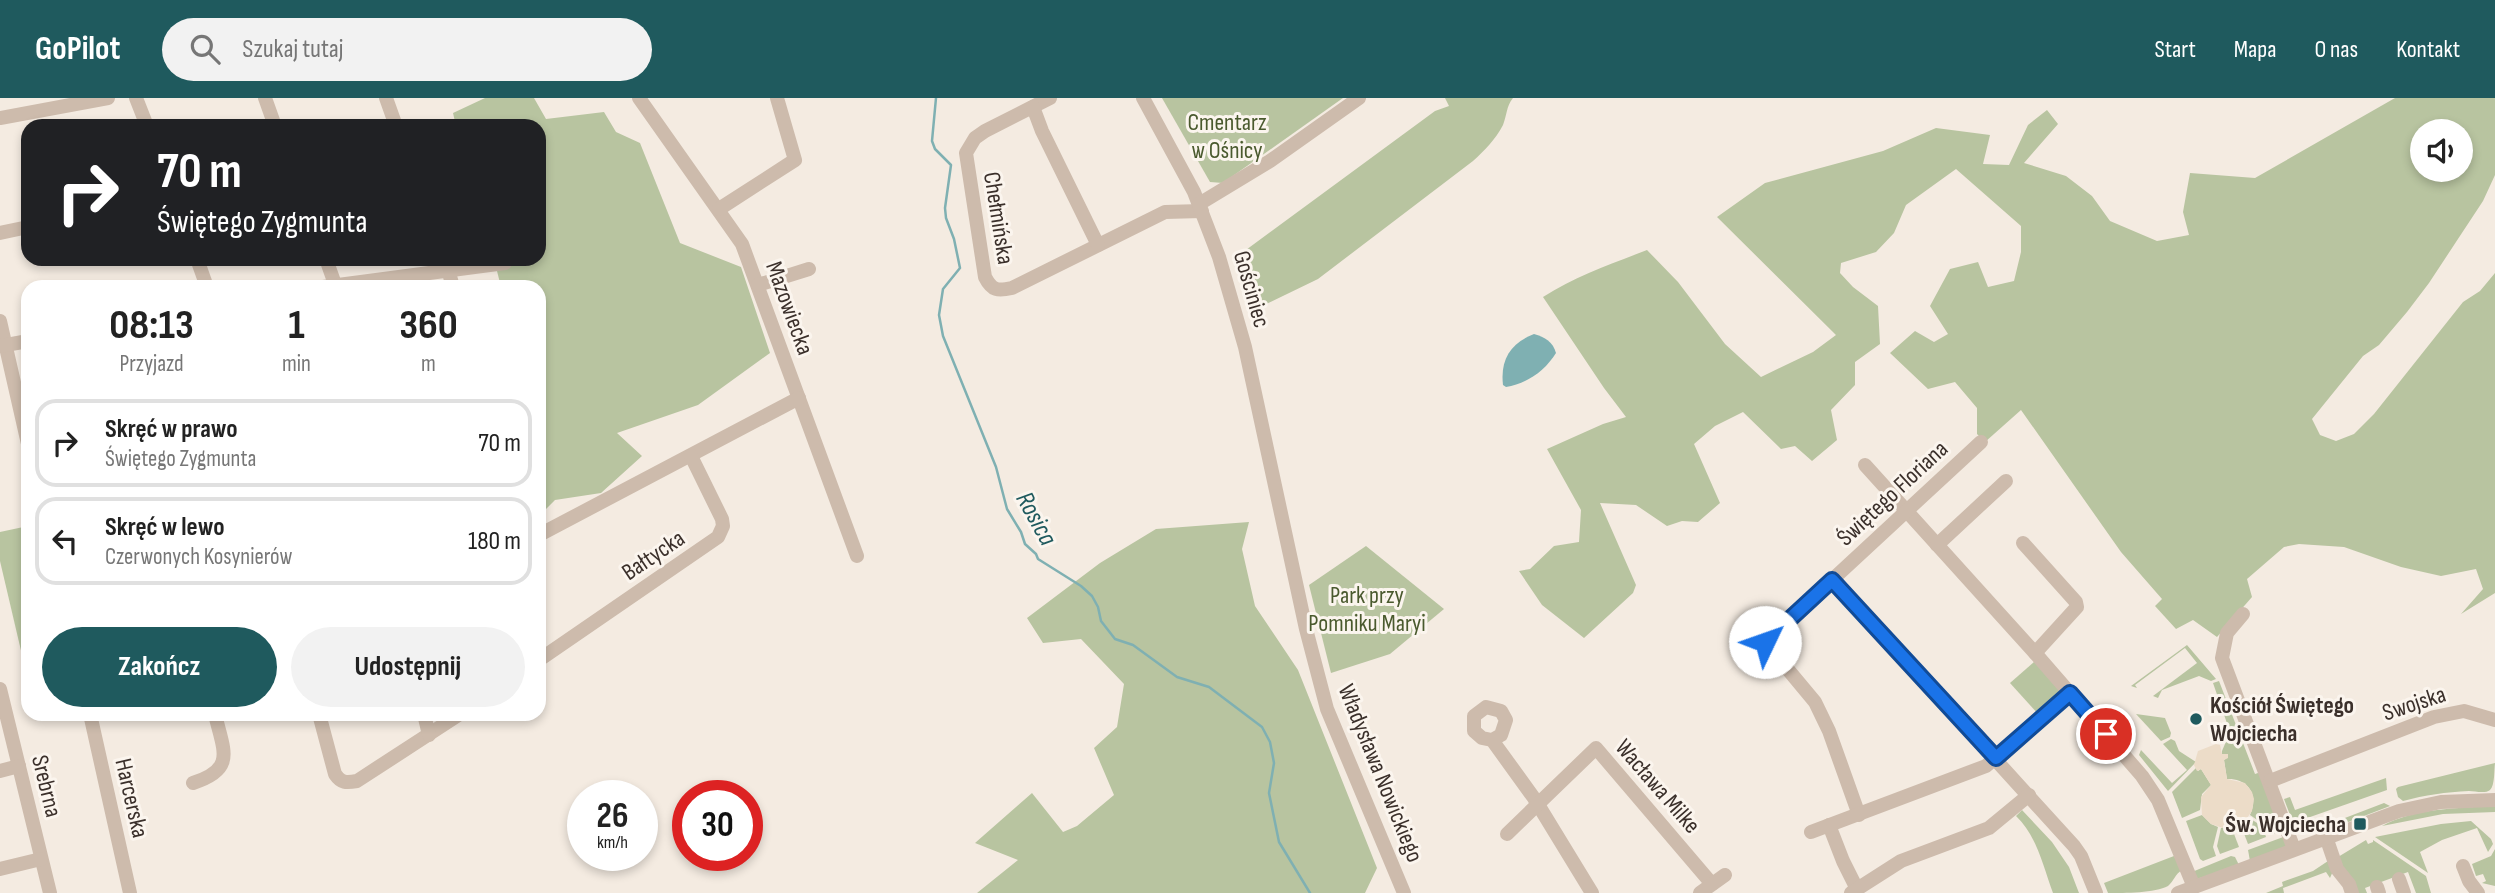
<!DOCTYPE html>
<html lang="pl">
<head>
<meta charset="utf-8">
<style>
  body { margin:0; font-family:"Sofia Sans Condensed",sans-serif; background:#f2f2f2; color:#222; height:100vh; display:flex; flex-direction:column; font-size:26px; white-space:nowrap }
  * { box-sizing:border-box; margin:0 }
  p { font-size:23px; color:#767676 }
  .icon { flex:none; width:38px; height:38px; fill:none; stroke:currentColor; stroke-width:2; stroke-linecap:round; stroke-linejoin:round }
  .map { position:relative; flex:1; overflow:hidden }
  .sheet { position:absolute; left:21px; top:182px; width:525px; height:441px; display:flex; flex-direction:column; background:#fff; border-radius:21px; box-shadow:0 4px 10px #0003 }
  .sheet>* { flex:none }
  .banner { position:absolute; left:21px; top:21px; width:525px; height:147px; border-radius:21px; box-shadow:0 4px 10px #0003; background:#202124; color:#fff; overflow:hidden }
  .tools { position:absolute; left:2410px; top:21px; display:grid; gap:14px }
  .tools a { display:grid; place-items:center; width:63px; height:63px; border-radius:50%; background:#fff; box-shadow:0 4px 10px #0003; font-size:35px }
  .speed { position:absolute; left:567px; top:682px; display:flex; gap:14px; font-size:35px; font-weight:700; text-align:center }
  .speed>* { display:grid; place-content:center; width:91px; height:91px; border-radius:50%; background:#fff; box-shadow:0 4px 10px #0003; line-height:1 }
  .speed small { font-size:18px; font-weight:400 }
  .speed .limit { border:10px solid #d22; background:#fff; color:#111 }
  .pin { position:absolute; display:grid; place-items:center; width:60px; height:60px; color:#fff; margin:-30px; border:4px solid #fff; border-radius:50%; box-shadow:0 2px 7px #0007 }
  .me { position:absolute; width:77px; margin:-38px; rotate:48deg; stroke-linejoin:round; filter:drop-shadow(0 0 5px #0008) }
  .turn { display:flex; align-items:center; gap:24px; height:147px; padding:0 21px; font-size:32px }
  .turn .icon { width:91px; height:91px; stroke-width:2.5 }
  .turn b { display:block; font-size:49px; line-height:60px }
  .eta { display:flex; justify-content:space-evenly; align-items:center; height:119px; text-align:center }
  .eta b { font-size:42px; font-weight:700; line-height:49px }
  .button { display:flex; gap:14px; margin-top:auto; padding:14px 21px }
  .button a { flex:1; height:80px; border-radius:42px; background:#1f5a5e; color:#fff; font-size:28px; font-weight:700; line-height:80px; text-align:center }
  .button a+a { background:#f2f2f2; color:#222 }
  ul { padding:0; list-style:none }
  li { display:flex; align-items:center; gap:21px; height:88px; margin:0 14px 10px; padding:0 7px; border:4px solid #e0e0e0; border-radius:21px }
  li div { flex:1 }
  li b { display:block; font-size:26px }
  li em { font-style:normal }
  header { display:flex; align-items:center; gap:42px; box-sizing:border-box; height:98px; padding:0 35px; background:#1f5a5e; color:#fff }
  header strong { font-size:33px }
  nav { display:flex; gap:38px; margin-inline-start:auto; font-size:24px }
  .search { width:490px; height:63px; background:#f2f2f2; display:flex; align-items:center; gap:18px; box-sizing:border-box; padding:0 24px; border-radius:38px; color:#767676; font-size:26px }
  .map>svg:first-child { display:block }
  .green { fill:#b8c4a0; fill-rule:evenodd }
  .plaza { fill:#ecdcc8 }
  .water { fill:#7fb0b2 }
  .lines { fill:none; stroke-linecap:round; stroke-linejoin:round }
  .stream { stroke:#7fb0b2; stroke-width:2.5 }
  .minor { stroke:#cdbbac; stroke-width:14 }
  .route-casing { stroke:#114b97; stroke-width:18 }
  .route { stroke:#1a73e8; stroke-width:12 }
  .poi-dot { fill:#1f5a5e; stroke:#fbf5ee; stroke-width:2.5 }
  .labels { text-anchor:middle; stroke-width:6; stroke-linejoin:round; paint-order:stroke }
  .park-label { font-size:24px; fill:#4a5a2e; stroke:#fbf5ee }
  .street-label { font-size:24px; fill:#3b302b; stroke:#fbf5ee }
  .poi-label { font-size:24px; font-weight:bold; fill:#3b302b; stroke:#fbf5ee; text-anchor:start }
  .water-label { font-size:26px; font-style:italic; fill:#1f5a5e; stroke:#fbf5ee }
</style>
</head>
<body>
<header>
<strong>GoPilot</strong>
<div class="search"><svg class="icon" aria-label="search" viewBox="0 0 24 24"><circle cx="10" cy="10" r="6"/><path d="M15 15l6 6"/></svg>Szukaj tutaj</div>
<nav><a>Start</a><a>Mapa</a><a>O nas</a><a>Kontakt</a></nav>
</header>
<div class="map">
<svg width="2495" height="795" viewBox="0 0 2495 795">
  <rect width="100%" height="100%" fill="#f4ebe1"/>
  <g class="green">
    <polygon points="485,0 534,0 546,21 604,14 616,34 640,45 680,145 741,169 770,255 698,307 617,335 642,358 601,395 555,402 539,418 539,189 501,189 494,161 539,161 539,28 456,28 453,15"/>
    <polygon points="1162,0 1343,0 1223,85 1210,84"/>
    <path d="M1445,0H1513C1506,9 1507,17 1503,27C1495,42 1485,52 1473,63L1318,181L1254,212L1235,160L1435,13L1449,8Z"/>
    <path d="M2395,0H2495V77L2483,103L2429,185L2407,214L2379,247L2363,258L2312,321L2320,337L2336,343L2354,336L2374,316L2463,204L2480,193L2495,175V495L2461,516L2483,491L2476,471L2441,478L2401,469L2344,449L2299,446L2284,449L2247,481L2252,499L2217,539L2193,522L2176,531L2155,508L2162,501L2121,454L2021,312L1985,344L1977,336V310L1955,284L1928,291L1890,255L1915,233L1934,244L1948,236L1930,208L1950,171L1978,164L1988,189L2014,183L2021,154V128L1956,71L1906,107L1894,135L1876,154L1841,165L1840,175L1853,189L1878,208L1880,246L1855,264V287L1831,312L1837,342L1812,363L1795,348L1781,351L1743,314L1715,328L1694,346L1720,405L1698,424L1682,423L1667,428L1636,407L1600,405L1636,487L1633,495L1584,540L1542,507L1519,473L1530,471L1554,448L1579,444L1581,412L1547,351L1603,326L1626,319L1604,290L1543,199C1576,178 1611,166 1647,152L1678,184L1725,246L1761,279L1813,254L1836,237L1717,119L1765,85L1883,53L1936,30L1990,37L1983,66L2009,67L2028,27L2047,12L2058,26L2024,65L2066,78L2092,98L2110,123L2157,143L2189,137L2183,114L2190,75L2255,80ZM2422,33H2460V72H2422Z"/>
    <polygon points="1249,424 1242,451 1255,508 1298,572 1377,770 1365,795 977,795 1018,762 975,745 1032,695 1063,734 1077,728 1114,697 1094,650 1117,629 1124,586 1081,541 1043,545 1027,520 1100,465 1156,431"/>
    <polygon points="28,428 28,574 26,574 0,463 0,434"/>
    <polygon points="1366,448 1444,511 1390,556 1331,575 1309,487"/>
    <polygon points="2187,547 2216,581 2211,583 2199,578 2162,592 2158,600 2153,598 2197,565 2185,550 2135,587 2137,590 2131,588"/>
    <polygon points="2035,563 2059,590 2059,595 2039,617 2010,585"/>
    <path d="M2219,583L2255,676L2261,674L2283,732L2270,737L2266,728L2250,717C2259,698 2249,680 2227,681L2224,662L2228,659L2227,656H2222V653L2230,634L2213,585Z"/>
    <polygon points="2136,616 2165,620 2171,635 2170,639 2161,643"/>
    <polygon points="2171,641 2175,643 2179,653 2196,664 2168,693 2139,657 2141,652 2172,685 2187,672 2163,646"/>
    <path d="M2495,665C2494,672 2495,687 2490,692C2485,696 2475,693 2469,693C2446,694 2425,697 2403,703L2398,699L2396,691L2398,689Z"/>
    <polygon points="2196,670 2198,673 2201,671 2211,687 2202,696 2200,712 2182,720 2172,694"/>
    <polygon points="2386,680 2387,692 2293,725 2284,701 2290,699 2295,712"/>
    <polygon points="2384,705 2390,708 2338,728 2332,727 2337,723"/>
    <path d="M2495,708V714L2443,716L2382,728C2415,710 2458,710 2495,708Z"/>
    <path d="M2022,712L2052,744L2069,769L2079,795H2053C2043,768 2037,738 2016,718Z"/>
    <polygon points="2202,717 2211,726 2218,729 2213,749 2216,758 2203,763 2200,761 2186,723"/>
    <polygon points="2248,719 2263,729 2266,739 2248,746 2240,725"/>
    <polygon points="2471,723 2491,741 2493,746 2488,754 2477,730 2442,742 2420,754 2428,775 2375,739 2441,726"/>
    <polygon points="2231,728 2239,749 2220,756 2217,748 2221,730"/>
    <polygon points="2286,738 2287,748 2250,763 2248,752"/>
    <polygon points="2366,742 2368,746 2373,744 2373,742 2426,778 2431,795 2416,795 2408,774 2365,790 2367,795 2356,795 2338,759"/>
    <polygon points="2495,751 2495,788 2482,785 2486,783 2483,776 2476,778 2472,766 2491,758"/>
    <path d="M2174,758L2182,772C2175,776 2174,783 2168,788C2155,795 2125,795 2108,795L2104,785Z"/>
    <polygon points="2231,758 2235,759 2239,767 2197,781 2192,774"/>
    <polygon points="2328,763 2333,773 2330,780 2326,774 2283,790 2284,795 2266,795 2283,788 2282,784 2313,773"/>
  </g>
  <polygon class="plaza" points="2216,646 2220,647 2222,656 2228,656 2228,660 2224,662 2227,681 2245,685 2252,694 2254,701 2252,713 2247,720 2231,728 2223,730 2211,726 2202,717 2201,699 2211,687 2201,671 2197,673 2194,667 2198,653"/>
  <path class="water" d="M1534,236C1545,239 1553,244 1556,255C1545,273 1526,286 1506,289L1503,287C1500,261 1511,245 1534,236Z"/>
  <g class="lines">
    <polyline class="stream" points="936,0 932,43 935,51 951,67 945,110 946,120 954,141 960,170 943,191 939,217 943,238 996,369 1007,411 1021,434 1025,446 1036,456 1038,461 1081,488 1092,498 1098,509 1101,523 1115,541 1133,547 1177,579 1209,589 1262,629 1270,644 1274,665 1269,695 1279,744 1310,795"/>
    <g class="minor">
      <polyline points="136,0 147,28"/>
      <polyline points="265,0 275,28"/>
      <polyline points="386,0 396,28"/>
      <polyline points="639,0 742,146 857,458"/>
      <path d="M1050,0L985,33L975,40L966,55L985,179C992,193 998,193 1012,190L1165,114L1202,113"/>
      <polyline points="1143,0 1194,94 1219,159 1245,249 1306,531 1327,611 1404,795"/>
      <polyline points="1033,9 1042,33 1098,147"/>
      <polyline points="0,20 108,0"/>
      <polyline points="1199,106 1270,63 1359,0"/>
      <polyline points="719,111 795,62 777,0"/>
      <polyline points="0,135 28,129"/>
      <polyline points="197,161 207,189"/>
      <polyline points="326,161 336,189"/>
      <polyline points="445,161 453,189"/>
      <polyline points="758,187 809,171"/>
      <polyline points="323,189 505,165"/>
      <polyline points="0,223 28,346"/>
      <polyline points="0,248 28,243"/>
      <polyline points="1865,367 2035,555 2142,678 2158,702 2194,789"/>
      <polyline points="539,437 799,300"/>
      <polyline points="2023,445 2076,504 2077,509 2035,555"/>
      <polyline points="1937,447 2006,383"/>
      <polyline points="1832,482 2074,748 2081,758 2096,795"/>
      <polyline points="2243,516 2227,535 2222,560 2294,751"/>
      <polyline points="539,562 718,439 723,428 722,421 691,358"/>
      <polyline points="0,591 50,795"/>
      <polyline points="90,616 130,795"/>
      <path d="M319,616L335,676C341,685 346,685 357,683L460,616"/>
      <polyline points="424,616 429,637"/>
      <polyline points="1492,642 1501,637 1506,622 1501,613 1486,609 1474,618 1474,633 1482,640 1492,642 1534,700 1592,795"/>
      <polyline points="0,673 19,668"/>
      <polyline points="2270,683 2434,619 2464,613 2495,622"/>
      <path d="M193,685C237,671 223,652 215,616"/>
      <polyline points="1859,717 1829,633 1815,604 1765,544 1981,344"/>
      <polyline points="1829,727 1843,763 1857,791"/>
      <polyline points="1811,734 1986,668 2070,595"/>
      <polyline points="1507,736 1596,650 1712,786"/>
      <polyline points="2326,739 2337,771 2349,786 2352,795"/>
      <polyline points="2463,768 2469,783 2478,795"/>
      <polyline points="0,771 41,761"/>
      <polyline points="2399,781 2404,795"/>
      <polyline points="2377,789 2379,795"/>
      <polyline points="1700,795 1725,777"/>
      <polyline points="1851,795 1901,763 1989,730 2029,697"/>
      <polyline points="2178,795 2399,713 2441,704 2495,702"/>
    </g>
  </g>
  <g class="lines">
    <g class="route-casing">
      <polyline id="route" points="1765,544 1832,482 1996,660 2070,595 2106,636"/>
    </g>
    <use href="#route" class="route"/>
  </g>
  <g class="poi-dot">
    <circle cx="2196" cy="621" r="7"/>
    <rect x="2353" y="719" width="14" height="14" rx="3.5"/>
  </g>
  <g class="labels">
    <g class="park-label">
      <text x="1227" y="32">Cmentarz<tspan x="1227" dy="28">w Ośnicy</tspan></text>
      <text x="1367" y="505">Park przy<tspan x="1367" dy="28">Pomniku Maryi</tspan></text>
    </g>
    <g class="street-label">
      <text transform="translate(999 120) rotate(81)" y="8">Chełmińska</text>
      <text transform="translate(1252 191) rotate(74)" y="8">Gościniec</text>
      <text transform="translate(790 210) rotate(70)" y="8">Mazowiecka</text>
      <text transform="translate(1892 395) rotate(-43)" y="8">Świętego Floriana</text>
      <text transform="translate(653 457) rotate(-34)" y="8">Bałtycka</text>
      <text transform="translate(2414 605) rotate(-18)" y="8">Swojska</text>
      <text transform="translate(1381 675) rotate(68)" y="8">Władysława Nowickiego</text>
      <text transform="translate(47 688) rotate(76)" y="8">Srebrna</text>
      <text transform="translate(1658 688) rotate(49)" y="8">Wacława Milke</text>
      <text transform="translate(132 700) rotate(77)" y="8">Harcerska</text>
    </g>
    <g class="poi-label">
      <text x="2210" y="615">Kościół Świętego<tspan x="2210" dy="28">Wojciecha</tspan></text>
      <text x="2346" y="734" text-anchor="end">Św. Wojciecha</text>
    </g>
    <g class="water-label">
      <text transform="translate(1037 420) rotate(61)" y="9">Rosica</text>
    </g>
  </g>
</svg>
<div class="tools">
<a><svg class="icon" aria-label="sound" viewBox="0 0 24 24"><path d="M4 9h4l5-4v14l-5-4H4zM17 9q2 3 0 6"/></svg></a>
</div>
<div class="speed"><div>26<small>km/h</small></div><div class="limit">30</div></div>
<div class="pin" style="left:2106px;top:636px;background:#d93025"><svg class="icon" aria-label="arrive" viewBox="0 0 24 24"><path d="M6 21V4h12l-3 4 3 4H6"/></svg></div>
<svg class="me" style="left:1765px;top:544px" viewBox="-20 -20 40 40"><circle r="19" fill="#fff"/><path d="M0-13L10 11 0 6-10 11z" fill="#1a73e8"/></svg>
<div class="banner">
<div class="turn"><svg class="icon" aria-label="right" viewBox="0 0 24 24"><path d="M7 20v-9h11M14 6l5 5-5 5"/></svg><div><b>70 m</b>Świętego Zygmunta</div></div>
</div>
<section class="sheet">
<div class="eta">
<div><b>08:13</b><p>Przyjazd</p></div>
<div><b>1</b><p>min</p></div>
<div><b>360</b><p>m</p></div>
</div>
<ul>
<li><svg class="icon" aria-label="right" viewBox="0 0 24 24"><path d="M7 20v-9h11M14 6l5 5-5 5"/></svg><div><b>Skręć w prawo</b><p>Świętego Zygmunta</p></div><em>70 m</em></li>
<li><svg class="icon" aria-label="left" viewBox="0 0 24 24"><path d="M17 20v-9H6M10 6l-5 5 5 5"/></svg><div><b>Skręć w lewo</b><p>Czerwonych Kosynierów</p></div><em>180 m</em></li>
</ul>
<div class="button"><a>Zakończ</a><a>Udostępnij</a></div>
</section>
</div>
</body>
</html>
